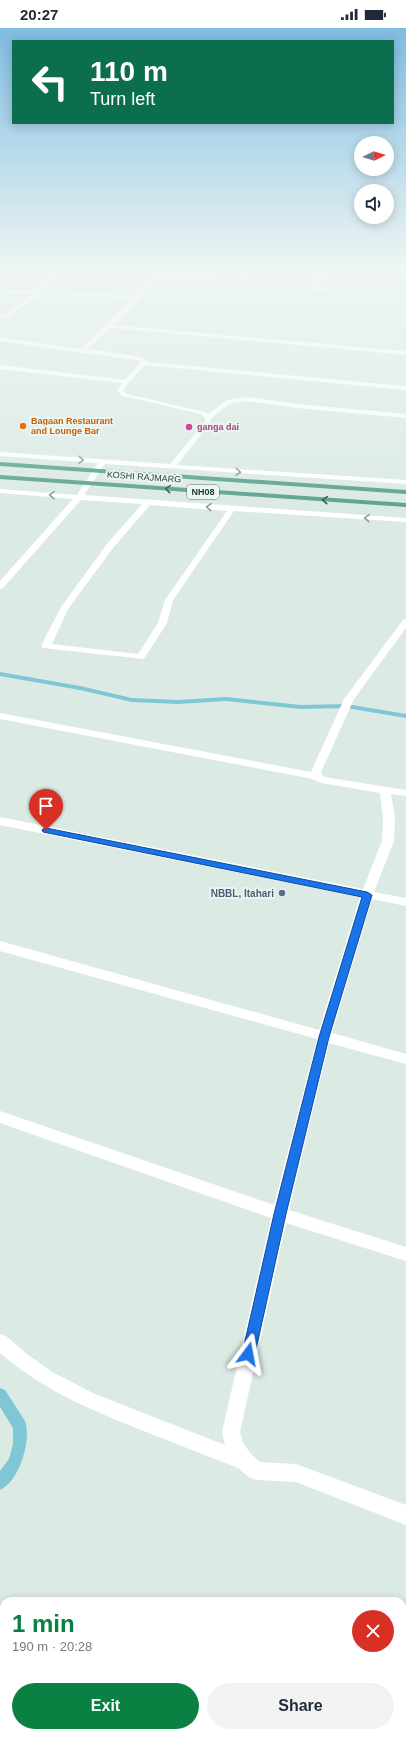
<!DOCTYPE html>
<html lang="en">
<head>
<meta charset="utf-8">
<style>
  body { margin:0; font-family:Helvetica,sans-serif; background:#f2f2f3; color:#1f2937; height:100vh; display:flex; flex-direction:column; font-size:15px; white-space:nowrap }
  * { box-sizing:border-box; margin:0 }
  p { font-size:13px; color:#747a83 }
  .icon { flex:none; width:22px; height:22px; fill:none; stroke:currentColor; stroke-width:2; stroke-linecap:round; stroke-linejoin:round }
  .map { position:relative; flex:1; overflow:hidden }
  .panel { position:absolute; left:0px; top:1569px; width:406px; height:140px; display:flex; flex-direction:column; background:#fff; border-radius:12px 12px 0 0; box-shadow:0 2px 10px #0003 }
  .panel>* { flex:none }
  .top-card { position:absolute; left:12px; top:12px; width:382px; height:84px; border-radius:0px; box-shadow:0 2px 10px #0003; background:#0b6e4f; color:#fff; overflow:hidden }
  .needle { width:26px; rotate:85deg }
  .tools { position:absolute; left:354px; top:108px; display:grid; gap:8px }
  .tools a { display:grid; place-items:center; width:40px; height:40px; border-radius:50%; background:#fff; box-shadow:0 2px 10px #0003; font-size:20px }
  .pin { position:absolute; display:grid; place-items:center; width:34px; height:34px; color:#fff; margin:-41px -17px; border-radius:50% 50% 50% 0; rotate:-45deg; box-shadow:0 0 4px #0007 }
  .pin .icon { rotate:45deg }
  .me { position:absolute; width:44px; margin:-22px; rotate:13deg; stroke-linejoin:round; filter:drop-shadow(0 0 3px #0008) }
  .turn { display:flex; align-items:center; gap:14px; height:84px; padding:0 12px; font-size:18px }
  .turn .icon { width:52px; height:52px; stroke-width:2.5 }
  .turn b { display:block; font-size:28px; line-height:34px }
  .round { display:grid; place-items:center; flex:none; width:42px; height:42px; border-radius:21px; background:#f2f2f3 }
  .head { display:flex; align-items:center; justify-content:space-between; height:68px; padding:0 12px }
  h1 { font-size:24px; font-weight:700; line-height:30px; color:#0b8043 }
  .button { display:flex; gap:8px; margin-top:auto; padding:8px 12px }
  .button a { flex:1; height:46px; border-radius:24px; background:#0b8043; color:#fff; font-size:16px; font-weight:700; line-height:46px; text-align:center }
  .button a+a { background:#f2f2f3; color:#1f2937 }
  .status { display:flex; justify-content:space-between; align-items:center; height:28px; padding:0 20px; background:#fff; direction:ltr }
  .status svg { height:11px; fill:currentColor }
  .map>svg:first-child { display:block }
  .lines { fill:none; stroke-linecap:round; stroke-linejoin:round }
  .stream { fill:#7fc7d4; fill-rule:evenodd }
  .minor { fill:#fff; fill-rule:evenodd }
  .primary { fill:#5da391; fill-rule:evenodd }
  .oneway { stroke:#8e9c98 }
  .oneway2 { stroke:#305a4e }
  .route { fill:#1a73e8; stroke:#114b97 }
  .food-dot { fill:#e8710a; stroke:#ecf6f1; stroke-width:1.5 }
  .hotel-dot { fill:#d1479c; stroke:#ecf6f1; stroke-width:1.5 }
  .service-dot { fill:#5c6f8a; stroke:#ecf6f1; stroke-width:1.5 }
  .labels { text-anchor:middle; stroke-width:4; stroke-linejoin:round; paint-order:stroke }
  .far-food-label { font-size:9px; font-weight:bold; fill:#c56008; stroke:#ecf6f1; text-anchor:start }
  .far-hotel-label { font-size:9px; font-weight:bold; fill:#b23c85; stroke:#ecf6f1; text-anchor:start }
  .far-street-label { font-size:9px; fill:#1d3a32; stroke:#ecf6f1 }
  .shield { fill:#ecf6f1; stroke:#5b726b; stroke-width:1 }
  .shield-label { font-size:9px; font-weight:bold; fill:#1d3a32 }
  .service-label { font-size:10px; font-weight:bold; fill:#4e5e75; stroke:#ecf6f1; text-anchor:end }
</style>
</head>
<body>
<div class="status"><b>20:27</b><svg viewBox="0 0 49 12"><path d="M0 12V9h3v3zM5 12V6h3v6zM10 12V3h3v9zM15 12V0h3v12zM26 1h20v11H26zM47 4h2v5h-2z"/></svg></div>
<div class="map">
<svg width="406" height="1709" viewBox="0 0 406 1709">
  <rect width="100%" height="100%" fill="#dceae4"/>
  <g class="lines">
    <g class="stream">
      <polygon points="0,644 80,658 132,670 178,672 226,669 301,677 346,676 406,686 406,690 346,680 301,681 226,673 178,676 132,674 80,662 0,648"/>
      <path d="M0,1360L5,1362L25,1393C32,1412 19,1454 0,1462V1443L9,1431L13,1416V1400L0,1379Z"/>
    </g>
    <g class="minor">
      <path d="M53,241H59L42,263L136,267L161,241H167L163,245L242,253L250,241H256L247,253L311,259L322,241H328L316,260L333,261L335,262V264L161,248L114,297L406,323V327L111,300L87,321L142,329L147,334L406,358V362L145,337L124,360L123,363L127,366L205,384L208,386L227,372L247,369L297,376L406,386V390L297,380L247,373L231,375L211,390L210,395L177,437L406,452V456L105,436L84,467L406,490V494L234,483L173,572L167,595L144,631L43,620L41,618L61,579L107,516L142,476L81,472L3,560L0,561V553L73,471L0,465V461L77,467L98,435L0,428V424L170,436L205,394V390L201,386L123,368L117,363L122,355L0,341V337L125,352L141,333L0,313V309L81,321L133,270L40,266L6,291H0V287L3,288L33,266L0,265V261L37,263ZM150,477L227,483L165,572L158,595L138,626L52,616L68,581L113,520Z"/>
      <path d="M406,591V600L354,671L321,744L324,749L406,762V768L391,766L395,789L394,813L374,864L406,870V878L372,871L332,1005L406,1026V1036L329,1015L289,1182L406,1219V1233L286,1195L240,1404L243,1415L251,1426L260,1434L296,1436L406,1477V1497L296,1454L257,1452L250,1450L238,1440C206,1427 173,1415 141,1402C89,1381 43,1362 0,1325V1306L6,1308L28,1327L54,1345L95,1366L225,1417L222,1404L271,1190L0,1095V1083L274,1177L317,1011L0,923V913L319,1002L360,869L0,797V789L363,861L382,813L383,789L380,765L321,755L313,751L0,691V685L311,744L344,671L403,592Z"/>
    </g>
    <g class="primary">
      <polygon points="0,434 406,462 406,466 0,438"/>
      <polygon points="0,447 406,475 406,479 0,451"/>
    </g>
  </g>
  <defs><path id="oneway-chevron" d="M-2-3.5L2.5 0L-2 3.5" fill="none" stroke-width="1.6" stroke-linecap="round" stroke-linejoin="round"/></defs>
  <g class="oneway">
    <use href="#oneway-chevron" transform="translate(81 432) rotate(4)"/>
    <use href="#oneway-chevron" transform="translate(238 444) rotate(5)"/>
    <use href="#oneway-chevron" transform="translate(52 467) rotate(-176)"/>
    <use href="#oneway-chevron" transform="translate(209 479) rotate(-175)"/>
    <use href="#oneway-chevron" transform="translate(367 490) rotate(-176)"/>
  </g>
  <g class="oneway2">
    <use href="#oneway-chevron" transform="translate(168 461) rotate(-175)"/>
    <use href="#oneway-chevron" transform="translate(325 472) rotate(-176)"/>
  </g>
  <linearGradient id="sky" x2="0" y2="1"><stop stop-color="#7ebce0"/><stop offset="0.5" stop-color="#eff6f3"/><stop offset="1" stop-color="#eff6f3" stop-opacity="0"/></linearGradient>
  <rect width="406" height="480" fill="url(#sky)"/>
  <polygon class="route" points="46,800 367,864 372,867 329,1009 286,1186 255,1326 253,1331 248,1332 244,1331 242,1326 274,1186 319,1009 362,869 43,804 42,802 43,801"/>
  <circle class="food-dot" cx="23" cy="398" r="4"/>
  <circle class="hotel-dot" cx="189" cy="399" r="4"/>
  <circle class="service-dot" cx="282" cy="865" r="4"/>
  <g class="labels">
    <g class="far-food-label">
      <text x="31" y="396">Bagaan Restaurant<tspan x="31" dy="10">and Lounge Bar</tspan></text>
    </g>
    <g class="far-hotel-label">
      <text x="197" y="402">ganga dai</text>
    </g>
    <g class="far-street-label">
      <text transform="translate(144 449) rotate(4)" y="3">KOSHI RAJMARG</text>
    </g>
    <rect class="shield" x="187" y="457" width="32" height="14" rx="3"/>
    <g class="shield-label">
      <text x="203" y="467">NH08</text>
    </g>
    <g class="service-label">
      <text x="274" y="869">NBBL, Itahari</text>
    </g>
  </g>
</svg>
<div class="tools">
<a><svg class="needle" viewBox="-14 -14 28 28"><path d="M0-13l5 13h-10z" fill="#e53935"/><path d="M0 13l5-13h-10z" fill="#747a83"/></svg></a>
<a><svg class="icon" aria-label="sound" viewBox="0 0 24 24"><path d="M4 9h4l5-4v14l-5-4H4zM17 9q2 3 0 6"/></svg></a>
</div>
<div class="pin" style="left:46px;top:802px;background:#d93025"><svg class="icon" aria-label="arrive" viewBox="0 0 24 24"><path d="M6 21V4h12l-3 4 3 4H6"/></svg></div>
<svg class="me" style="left:248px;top:1326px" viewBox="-20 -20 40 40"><path d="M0-17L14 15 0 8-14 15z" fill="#1a73e8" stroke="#fff" stroke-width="4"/></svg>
<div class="top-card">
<div class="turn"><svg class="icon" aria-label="left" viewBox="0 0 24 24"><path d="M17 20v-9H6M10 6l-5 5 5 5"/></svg><div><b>110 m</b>Turn left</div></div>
</div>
<section class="panel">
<div class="head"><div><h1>1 min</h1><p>190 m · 20:28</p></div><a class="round" style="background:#d93025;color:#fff"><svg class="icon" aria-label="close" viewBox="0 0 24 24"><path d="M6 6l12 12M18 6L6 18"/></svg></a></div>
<div class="button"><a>Exit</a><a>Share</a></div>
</section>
</div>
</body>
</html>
